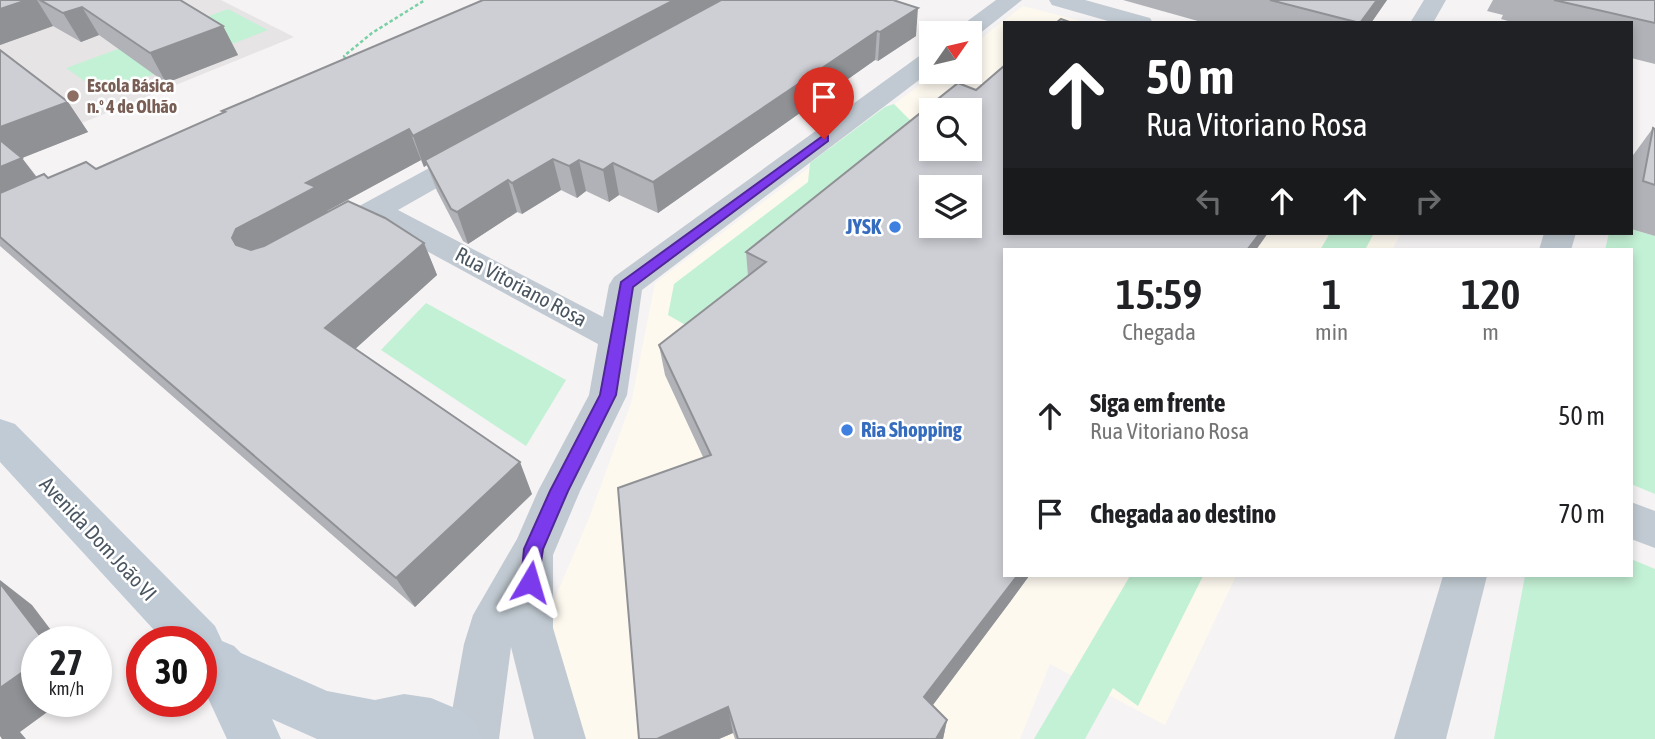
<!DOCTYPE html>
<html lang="pt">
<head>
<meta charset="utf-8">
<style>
  body { margin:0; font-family:"Asap Condensed",sans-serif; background:#f6f6f6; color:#202124; height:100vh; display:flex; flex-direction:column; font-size:26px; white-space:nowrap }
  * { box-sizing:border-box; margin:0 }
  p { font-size:23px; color:#757577 }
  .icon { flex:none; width:38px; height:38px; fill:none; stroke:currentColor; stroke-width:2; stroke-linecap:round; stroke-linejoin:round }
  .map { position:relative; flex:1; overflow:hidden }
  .drawer { position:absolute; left:1003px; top:248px; width:630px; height:329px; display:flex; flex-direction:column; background:#fff; border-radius:0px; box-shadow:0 4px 10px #0003 }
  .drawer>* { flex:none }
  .banner { position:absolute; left:1003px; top:21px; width:630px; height:214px; border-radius:0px; box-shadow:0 4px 10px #0003; background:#202124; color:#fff; overflow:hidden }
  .needle { width:46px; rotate:56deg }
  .buttons { position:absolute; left:919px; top:21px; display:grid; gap:14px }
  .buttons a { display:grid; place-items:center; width:63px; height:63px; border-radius:0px; background:#fff; box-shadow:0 4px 10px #0003; font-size:35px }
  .speed { position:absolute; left:21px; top:626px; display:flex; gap:14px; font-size:35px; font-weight:700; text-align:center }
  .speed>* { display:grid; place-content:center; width:91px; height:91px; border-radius:50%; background:#fff; box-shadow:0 4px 10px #0003; line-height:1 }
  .speed small { font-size:18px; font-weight:400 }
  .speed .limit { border:10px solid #d22; background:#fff; color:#111 }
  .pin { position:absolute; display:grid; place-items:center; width:60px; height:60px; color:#fff; margin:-72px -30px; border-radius:50% 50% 50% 0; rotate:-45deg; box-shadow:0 0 7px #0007 }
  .pin .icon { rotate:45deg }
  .me { position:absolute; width:77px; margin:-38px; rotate:7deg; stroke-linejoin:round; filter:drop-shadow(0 0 5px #0008) }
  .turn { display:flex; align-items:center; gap:24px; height:147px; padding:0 28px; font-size:32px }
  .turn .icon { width:91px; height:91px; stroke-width:2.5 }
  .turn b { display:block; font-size:49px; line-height:60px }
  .lanes { display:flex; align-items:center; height:66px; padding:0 28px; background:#0003; justify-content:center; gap:35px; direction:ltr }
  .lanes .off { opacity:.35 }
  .eta { display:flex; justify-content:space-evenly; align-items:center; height:119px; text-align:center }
  .eta b { font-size:42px; font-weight:600; line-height:49px }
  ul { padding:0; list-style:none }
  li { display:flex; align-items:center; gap:21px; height:98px; padding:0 28px }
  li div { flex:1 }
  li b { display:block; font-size:26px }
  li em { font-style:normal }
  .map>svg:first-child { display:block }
  .commercial { fill:#fdf9ef; fill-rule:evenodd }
  .education { fill:#e6e4e5 }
  .green { fill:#c3f1d5 }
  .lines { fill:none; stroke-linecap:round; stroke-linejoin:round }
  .path { stroke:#7ad0a6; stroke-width:2.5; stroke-dasharray:3.5 2.5; stroke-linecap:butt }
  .street { fill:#c1cad2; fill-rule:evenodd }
  .secondary { fill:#c1cbd6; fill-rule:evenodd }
  .wall { fill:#b0b2b7 }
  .shaded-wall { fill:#909195 }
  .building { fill:#cdcfd5; stroke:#909195; stroke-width:2; fill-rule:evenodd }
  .route { fill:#7c3aed; stroke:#51269a; stroke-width:2 }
  .education-dot { fill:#8d6e63; stroke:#fff; stroke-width:2.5 }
  .shop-dot { fill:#3f7fe0; stroke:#fff; stroke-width:2.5 }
  .labels { text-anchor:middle; stroke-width:5; stroke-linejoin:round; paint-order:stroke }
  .far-education-label { font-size:18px; font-weight:bold; fill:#785e54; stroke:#fff; text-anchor:start }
  .shop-label { font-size:21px; font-weight:bold; fill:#366cbe; stroke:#fff; text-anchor:end }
  .street-label { font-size:21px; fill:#4a5661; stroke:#fff }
</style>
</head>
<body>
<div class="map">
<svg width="1655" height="739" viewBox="0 0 1655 739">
  <rect width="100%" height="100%" fill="#f5f3f3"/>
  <path class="commercial" d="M1023,6L1089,23H1004V233H1401L1392,250H1004V576H1236L1165,725L1050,664L1020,739H571L550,610L589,518L631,403L655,283L937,72H970V47ZM931,110H970V149H931ZM931,187H970V226H931Z"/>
  <polygon class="education" points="80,0 221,0 294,37 0,156 0,27"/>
  <g class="green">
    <polygon points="228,9 268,30 103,94 66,68"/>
    <polygon points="894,104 911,121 710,339 668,315 674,284 808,182 810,163 885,107"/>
    <polygon points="1631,229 1655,236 1655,494 1631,484 1631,250 1605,250 1609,233 1631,233"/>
    <polygon points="1330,233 1374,233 1365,250 1320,250"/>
    <polygon points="426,303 566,380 526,446 381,350"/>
    <polygon points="1631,559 1655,569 1655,739 1494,739 1525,576 1631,576"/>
    <polygon points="1130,576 1203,576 1138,706 1113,688 1085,739 1034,739"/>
  </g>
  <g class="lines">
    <polyline class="path" points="348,64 344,56 372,33 425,0"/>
    <g class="street">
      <polygon points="996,0 1022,0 974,38 970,39 970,33 954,33 958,28"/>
      <polygon points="1049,0 1085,0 1150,18 1153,23 1115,23 1052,5"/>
      <polygon points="1424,0 1446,0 1433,23 1410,23"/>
      <path d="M931,52V71L642,290L627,395L580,491L553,555V628L586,739H534L511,647L499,739H447L464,644L473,615L517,539L538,491L589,395L598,344L375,223C357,233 339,249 317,243L312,236L317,229L466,148L476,145L486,148L490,154L486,160L398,210L603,317L609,285L614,277L922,54Z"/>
      <polygon points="1544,233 1576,233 1571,250 1539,250"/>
      <polygon points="1631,502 1655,511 1655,548 1631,539"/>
      <polygon points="1443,576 1487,576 1446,739 1394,739"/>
    </g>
    <polygon class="secondary" points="0,419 15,424 215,626 222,641 234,646 241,653 327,691 375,700 404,694 431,698 462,711 474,720 482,739 317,739 272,719 281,739 227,739 201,683 201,642 165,642 0,462"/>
  </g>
  <g class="wall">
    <polygon points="0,0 180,0 223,26 238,55 166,83 99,35 81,42 53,26 0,45"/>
    <polygon points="893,0 916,36 878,61 875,60 658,213 619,195 609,202 586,191 577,198 561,190 522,214 517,212 468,244 463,241 437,191 427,165 424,167 421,160 327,211 328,212 424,243 437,275 355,349 532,494 415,607 0,246 0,50 68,102 88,132 22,158 37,177 48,178 96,169 223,113 222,111"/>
    <polygon points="1123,0 1387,0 1371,23 1205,23"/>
    <polygon points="1493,0 1655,0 1655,64 1631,58 1631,23 1515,23 1501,19 1503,15 1487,11"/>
    <polygon points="958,83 1004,576 1029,576 1010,602 933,705 947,720 943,739 735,739 733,733 719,739 639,739 703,457 665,375 659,345 748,276 746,252"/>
    <polygon points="1653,128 1655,129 1655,236 1631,229 1631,158"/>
  </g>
  <g class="shaded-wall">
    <polygon points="27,0 37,0 53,26 0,45 0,9"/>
    <polygon points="674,0 729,0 425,160 427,165 424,167 413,136"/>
    <polygon points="1377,0 1387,0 1371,23 1360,23"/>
    <polygon points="82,7 99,35 81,42 63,13"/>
    <polygon points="918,8 916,36 878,61 880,32"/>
    <polygon points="223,26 238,55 166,83 150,53"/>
    <polygon points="877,31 875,60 658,213 653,182"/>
    <polygon points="68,102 88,132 22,158 45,189 0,209 0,127"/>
    <polygon points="409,129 421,160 327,211 331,219 251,270 232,238 236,229 306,183"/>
    <polygon points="553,159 561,190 522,214 512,183"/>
    <polygon points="579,160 586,191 577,198 569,166"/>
    <polygon points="613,163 619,195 609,202 603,170"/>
    <polygon points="508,180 517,212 468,244 457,212"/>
    <polygon points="1260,233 1268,233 1256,250 1247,250"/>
    <polygon points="424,243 437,275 343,360 325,328"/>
    <polygon points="520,462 532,494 415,607 396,578"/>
    <polygon points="1017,576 1029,576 1010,602 920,722 924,697"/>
    <polygon points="0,580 32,605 60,642 45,642 0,583"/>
    <polygon points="37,662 37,702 61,702 20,732 26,739 2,739 0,736 0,688"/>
    <polygon points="728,707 733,733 719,739 657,739"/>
    <polygon points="947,720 943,739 936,739"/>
  </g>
  <g class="building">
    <polygon points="0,0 27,0 0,9"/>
    <polygon points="40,0 180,0 223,26 150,53 82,7 63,13"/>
    <polygon points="483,0 674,0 413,136 409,129 306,183 316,187 236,229 232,238 236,245 251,250 264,246 348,201 385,218 424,243 325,328 520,462 396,578 0,237 0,193 44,174 48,178 86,162 96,169 225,112 222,111"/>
    <polygon points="721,0 893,0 918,8 880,32 877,31 653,182 613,163 603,170 579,160 569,166 553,159 512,183 508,180 457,212 451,209 425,160"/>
    <polygon points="1270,0 1377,0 1360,23"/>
    <polygon points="1554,0 1655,0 1655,23"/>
    <polygon points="1061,19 1072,23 1056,23"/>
    <polygon points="0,50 68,102 0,127"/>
    <path d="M1004,66V233H1260L1247,250H1004V576H1017L924,697L947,720L936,739H738L728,707L657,739H639L618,488L711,455L659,345L766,262L746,252L958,83L976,90ZM931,110H970V149H931ZM931,187H970V226H931Z"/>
    <polygon points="1653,128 1655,129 1655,185 1643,181"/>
    <polygon points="0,140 22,158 0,167"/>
    <polygon points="0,583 45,642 37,642 37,662 0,688"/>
  </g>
  <polygon class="route" points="824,135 828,136 828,141 633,287 616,395 568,491 543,549 537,588 530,591 524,588 521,582 524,549 550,491 600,395 621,282"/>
  <circle class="education-dot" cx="73" cy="96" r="7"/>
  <g class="shop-dot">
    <circle cx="895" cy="227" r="7"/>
    <circle cx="847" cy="430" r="7"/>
  </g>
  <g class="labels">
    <g class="far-education-label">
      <text x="87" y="92">Escola Básica<tspan x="87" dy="21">n.º 4 de Olhão</tspan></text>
    </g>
    <g class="shop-label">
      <text x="881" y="234">JYSK</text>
      <text x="861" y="437" text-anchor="start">Ria Shopping</text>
    </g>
    <g class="street-label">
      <text transform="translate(521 287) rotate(28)" y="7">Rua Vitoriano Rosa</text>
      <text transform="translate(98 539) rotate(47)" y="7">Avenida Dom João VI</text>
    </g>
  </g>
</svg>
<div class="buttons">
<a><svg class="needle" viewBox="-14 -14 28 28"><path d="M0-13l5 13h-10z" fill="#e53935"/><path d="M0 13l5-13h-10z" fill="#757577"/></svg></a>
<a><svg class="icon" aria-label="search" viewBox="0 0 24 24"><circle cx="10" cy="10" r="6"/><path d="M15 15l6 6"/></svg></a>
<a><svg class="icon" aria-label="layers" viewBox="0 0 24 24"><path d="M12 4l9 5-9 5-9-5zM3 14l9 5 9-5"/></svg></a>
</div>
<div class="speed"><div>27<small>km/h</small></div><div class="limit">30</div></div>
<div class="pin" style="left:824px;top:139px;background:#d93025"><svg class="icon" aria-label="arrive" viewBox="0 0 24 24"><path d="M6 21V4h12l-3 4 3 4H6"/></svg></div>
<svg class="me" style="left:530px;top:582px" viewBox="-20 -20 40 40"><path d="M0-17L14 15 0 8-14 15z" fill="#7c3aed" stroke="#fff" stroke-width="4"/></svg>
<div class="banner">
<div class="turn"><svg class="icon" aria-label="ahead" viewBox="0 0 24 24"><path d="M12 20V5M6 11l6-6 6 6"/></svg><div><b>50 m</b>Rua Vitoriano Rosa</div></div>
<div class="lanes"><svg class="icon off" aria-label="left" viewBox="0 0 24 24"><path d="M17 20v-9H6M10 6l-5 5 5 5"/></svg><svg class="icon" aria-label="ahead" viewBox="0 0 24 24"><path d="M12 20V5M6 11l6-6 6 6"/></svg><svg class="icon" aria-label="ahead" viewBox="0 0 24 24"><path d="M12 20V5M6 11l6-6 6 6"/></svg><svg class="icon off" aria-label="right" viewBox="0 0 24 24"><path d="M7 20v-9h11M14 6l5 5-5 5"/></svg></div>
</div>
<section class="drawer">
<div class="eta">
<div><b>15:59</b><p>Chegada</p></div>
<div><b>1</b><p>min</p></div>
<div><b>120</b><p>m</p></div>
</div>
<ul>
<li><svg class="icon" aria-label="ahead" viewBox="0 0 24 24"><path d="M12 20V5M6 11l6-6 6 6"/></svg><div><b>Siga em frente</b><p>Rua Vitoriano Rosa</p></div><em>50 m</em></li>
<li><svg class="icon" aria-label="arrive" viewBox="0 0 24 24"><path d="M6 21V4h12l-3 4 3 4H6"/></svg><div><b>Chegada ao destino</b></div><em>70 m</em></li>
</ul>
</section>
</div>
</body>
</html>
